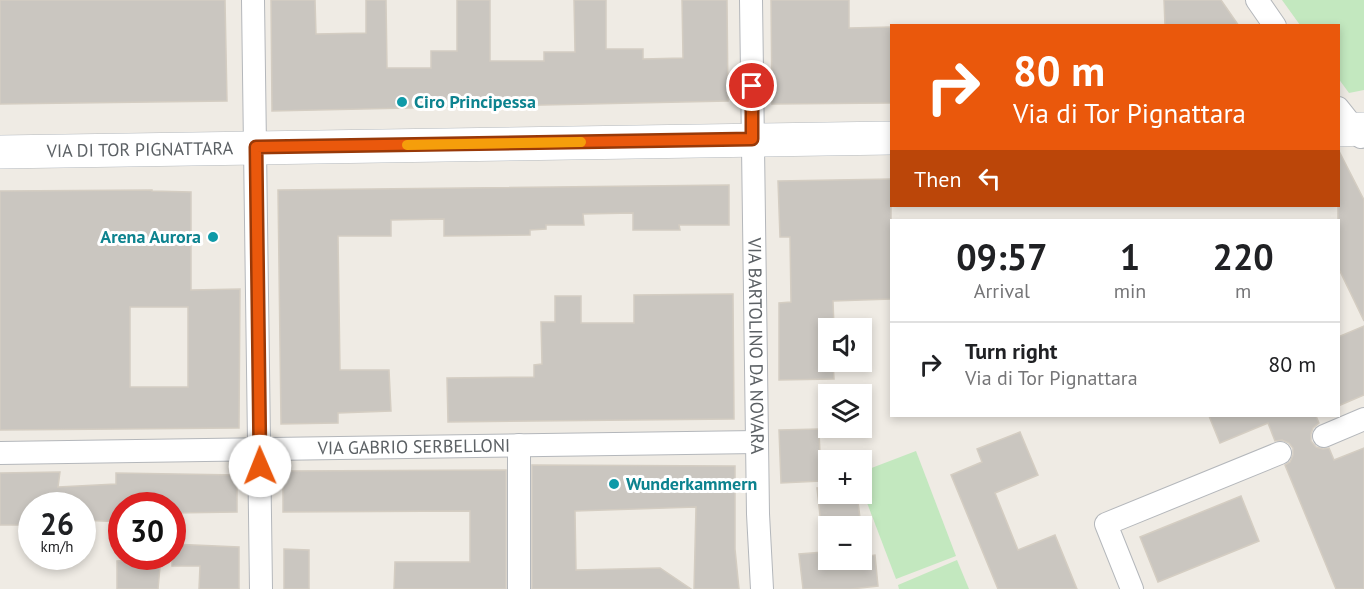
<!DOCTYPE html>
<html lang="en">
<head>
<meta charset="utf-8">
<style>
  body { margin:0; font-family:"PT Sans",sans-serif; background:#f2f2f2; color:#202124; height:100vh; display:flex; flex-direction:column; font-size:22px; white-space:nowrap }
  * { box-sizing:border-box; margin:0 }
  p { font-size:20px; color:#757577 }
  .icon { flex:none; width:33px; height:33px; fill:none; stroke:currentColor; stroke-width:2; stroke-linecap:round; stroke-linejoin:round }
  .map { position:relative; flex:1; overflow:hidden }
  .sheet { position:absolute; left:890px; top:219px; width:450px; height:198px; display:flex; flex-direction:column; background:#fff; border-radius:0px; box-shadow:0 3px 9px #0003 }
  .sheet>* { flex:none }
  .hud { position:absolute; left:890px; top:24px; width:450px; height:183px; border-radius:0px; box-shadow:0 3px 9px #0003; background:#ea580c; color:#fff; overflow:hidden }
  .buttons { position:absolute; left:818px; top:318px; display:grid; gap:12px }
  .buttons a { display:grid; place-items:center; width:54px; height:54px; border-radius:0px; background:#fff; box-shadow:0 3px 9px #0003; font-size:30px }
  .speed { position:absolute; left:18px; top:492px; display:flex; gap:12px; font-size:30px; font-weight:700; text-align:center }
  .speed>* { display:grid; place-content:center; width:78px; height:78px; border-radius:50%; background:#fff; box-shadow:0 3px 9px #0003; line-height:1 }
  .speed small { font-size:15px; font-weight:400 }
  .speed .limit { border:9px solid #d22; background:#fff; color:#111 }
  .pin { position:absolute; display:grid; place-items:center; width:51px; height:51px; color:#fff; margin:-26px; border:3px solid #fff; border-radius:50%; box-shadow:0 2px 6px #0007 }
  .me { position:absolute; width:66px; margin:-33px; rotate:359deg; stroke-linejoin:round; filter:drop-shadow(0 0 4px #0008) }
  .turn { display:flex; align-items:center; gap:21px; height:126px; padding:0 24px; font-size:27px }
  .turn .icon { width:78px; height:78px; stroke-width:2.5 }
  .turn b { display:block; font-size:42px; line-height:51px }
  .then { display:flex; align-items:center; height:57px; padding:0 24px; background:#0003; gap:12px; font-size:22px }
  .eta { display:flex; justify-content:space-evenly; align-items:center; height:102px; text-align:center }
  .eta b { font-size:36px; font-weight:600; line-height:42px }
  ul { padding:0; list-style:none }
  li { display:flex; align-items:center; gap:18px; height:84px; padding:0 24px; border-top:2px solid #e0e0e0 }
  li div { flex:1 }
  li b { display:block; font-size:22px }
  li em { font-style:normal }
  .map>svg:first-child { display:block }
  .green { fill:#c3e8bf }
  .building { fill:#cac6c0; stroke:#d4cdc2; stroke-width:1.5; fill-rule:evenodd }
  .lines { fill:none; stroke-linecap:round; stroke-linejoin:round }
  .minor-casing { stroke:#b4b7bb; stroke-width:24 }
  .secondary-casing { stroke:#b5babf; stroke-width:34 }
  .minor { stroke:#fff; stroke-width:22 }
  .secondary { stroke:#fff; stroke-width:33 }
  .route-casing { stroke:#983908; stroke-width:15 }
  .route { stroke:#ea580c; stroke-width:10 }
  .slow { stroke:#f59e0b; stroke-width:10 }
  .culture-dot { fill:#0f9aa8; stroke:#fff; stroke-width:2 }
  .labels { text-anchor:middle; stroke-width:6; stroke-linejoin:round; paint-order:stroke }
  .culture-label { font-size:18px; font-weight:bold; fill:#0d838f; stroke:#fff; text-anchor:start }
  .street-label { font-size:18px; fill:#5c6165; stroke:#fff }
</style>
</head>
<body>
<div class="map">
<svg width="1364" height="589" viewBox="0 0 1364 589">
  <rect width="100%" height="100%" fill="#efebe4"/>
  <g class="green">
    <polygon points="1282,0 1364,0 1364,90 1349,93 1338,78 1338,26 1300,25"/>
    <polygon points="916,451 956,556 896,579 861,487 861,472"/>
    <polygon points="957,560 969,589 899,589 898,585"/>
  </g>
  <g class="building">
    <polygon points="0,0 225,0 227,101 0,104"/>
    <polygon points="271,0 315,0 316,34 366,33 366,0 386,0 387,68 431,68 431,51 457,51 457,0 490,0 490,61 544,61 544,52 575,52 574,0 606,0 606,49 643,49 643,59 683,58 682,0 727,0 728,101 272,111"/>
    <polygon points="771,0 849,0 849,28 891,27 891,103 772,104"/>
    <polygon points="1164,0 1221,0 1239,26 1165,26"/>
    <polygon points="1338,149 1364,200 1364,321 1338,267"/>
    <polygon points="891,179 891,299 833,301 834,328 828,328 828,362 833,362 834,379 779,380 779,303 791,302 790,237 780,237 778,181"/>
    <polygon points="729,185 729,225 679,225 680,230 633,230 633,213 583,214 584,225 546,225 546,229 530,230 530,235 444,236 444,219 391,220 391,236 338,236 340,370 389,370 391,411 338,413 338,423 281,424 278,190"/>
    <path d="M152,190V191L191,192V290L240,289L239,428L0,430V191ZM130,307H188V387H130Z"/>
    <polygon points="733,294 734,419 448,422 447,378 534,377 534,365 542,364 541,322 555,322 555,296 581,296 581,323 634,323 634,295"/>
    <polygon points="1364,326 1364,395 1338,406 1338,337"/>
    <polygon points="1209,416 1316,416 1319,423 1313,428 1311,434 1311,441 1316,447 1323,449 1329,448 1334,460 1364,448 1364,589 1336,589 1285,465 1290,462 1293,455 1293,448 1289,443 1282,440 1275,441 1268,423 1220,443"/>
    <polygon points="819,429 821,481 781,483 779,430"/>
    <polygon points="1020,432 1038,475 995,493 1018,550 1055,535 1077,589 998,589 951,475 982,462 977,449"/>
    <polygon points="532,465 735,466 735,549 739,589 694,589 696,507 575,511 576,570 660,568 691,589 532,589"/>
    <polygon points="506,470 506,589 394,589 395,562 470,562 470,511 283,512 283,471"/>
    <polygon points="60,472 58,487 116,484 116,473 237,475 237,512 172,513 172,506 122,506 122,522 82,520 82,506 32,506 32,510 26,510 25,525 0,525 0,473"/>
    <polygon points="828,487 828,494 857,494 861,526 828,526 828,560 861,560 861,528 863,542 867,542 868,556 875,555 878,586 851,589 803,589 799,554 824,552 817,488"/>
    <polygon points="1241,496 1259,541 1158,582 1140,537"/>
    <polygon points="172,544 239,547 239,589 199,589 200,566 172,566"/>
    <polygon points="284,549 309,550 309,589 284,589"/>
    <polygon points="129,556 161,556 158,589 117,589 117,561 130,560"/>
  </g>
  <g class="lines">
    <g class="minor-casing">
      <g id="minor">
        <polyline points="253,0 261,589"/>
        <path id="s1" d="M751,0L758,514L762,589"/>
        <polyline points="1257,0 1275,26"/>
        <polyline points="1338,108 1361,137"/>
        <polyline points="1324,436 1364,419"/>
        <path id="s2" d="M0,453L757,442"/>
        <polyline points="519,589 519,445"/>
        <polyline points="1132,589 1106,524 1280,453"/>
      </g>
    </g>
    <g class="secondary-casing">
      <g id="secondary">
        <polyline points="1338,130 1364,129"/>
        <path id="s3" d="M0,152L891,138"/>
      </g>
    </g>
    <use href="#minor" class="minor"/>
    <use href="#secondary" class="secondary"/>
  </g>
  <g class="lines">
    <g class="route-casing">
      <polyline id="route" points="260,466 256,147 752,139 752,86"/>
    </g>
    <use href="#route" class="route"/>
    <polyline class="slow" points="407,145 581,142"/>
  </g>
  <g class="culture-dot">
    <circle cx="402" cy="102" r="6"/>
    <circle cx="213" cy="237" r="6"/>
    <circle cx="614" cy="484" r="6"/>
  </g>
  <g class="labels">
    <g class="culture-label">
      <text x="414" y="108">Ciro Principessa</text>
      <text x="201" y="243" text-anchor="end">Arena Aurora</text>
      <text x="626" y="490">Wunderkammern</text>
    </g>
    <g class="street-label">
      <text dy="6" stroke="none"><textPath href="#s3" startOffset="140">VIA DI TOR PIGNATTARA</textPath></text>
      <text dy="6" stroke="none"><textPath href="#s1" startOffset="346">VIA BARTOLINO DA NOVARA</textPath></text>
      <text dy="6" stroke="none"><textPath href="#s2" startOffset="414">VIA GABRIO SERBELLONI</textPath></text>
    </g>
  </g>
</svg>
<div class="buttons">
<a><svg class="icon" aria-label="sound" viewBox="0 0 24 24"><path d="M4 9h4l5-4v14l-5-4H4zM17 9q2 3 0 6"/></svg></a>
<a><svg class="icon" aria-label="layers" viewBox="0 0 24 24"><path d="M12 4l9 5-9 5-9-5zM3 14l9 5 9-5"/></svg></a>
<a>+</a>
<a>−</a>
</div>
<div class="speed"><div>26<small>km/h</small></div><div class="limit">30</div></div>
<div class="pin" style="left:752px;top:86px;background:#d93025"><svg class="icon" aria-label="arrive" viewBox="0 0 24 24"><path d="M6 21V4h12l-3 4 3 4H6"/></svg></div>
<svg class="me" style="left:260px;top:466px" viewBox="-20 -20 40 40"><circle r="19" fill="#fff"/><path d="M0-13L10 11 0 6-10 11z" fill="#ea580c"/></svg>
<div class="hud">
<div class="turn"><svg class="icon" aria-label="right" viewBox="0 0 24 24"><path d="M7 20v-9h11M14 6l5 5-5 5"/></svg><div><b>80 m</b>Via di Tor Pignattara</div></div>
<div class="then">Then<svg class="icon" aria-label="left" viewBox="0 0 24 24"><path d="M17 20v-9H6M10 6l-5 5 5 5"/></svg></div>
</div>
<section class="sheet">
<div class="eta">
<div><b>09:57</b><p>Arrival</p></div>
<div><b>1</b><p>min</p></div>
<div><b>220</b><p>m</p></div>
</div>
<ul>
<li><svg class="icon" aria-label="right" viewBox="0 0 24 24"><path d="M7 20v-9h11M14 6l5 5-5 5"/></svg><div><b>Turn right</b><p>Via di Tor Pignattara</p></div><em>80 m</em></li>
</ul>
</section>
</div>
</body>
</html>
